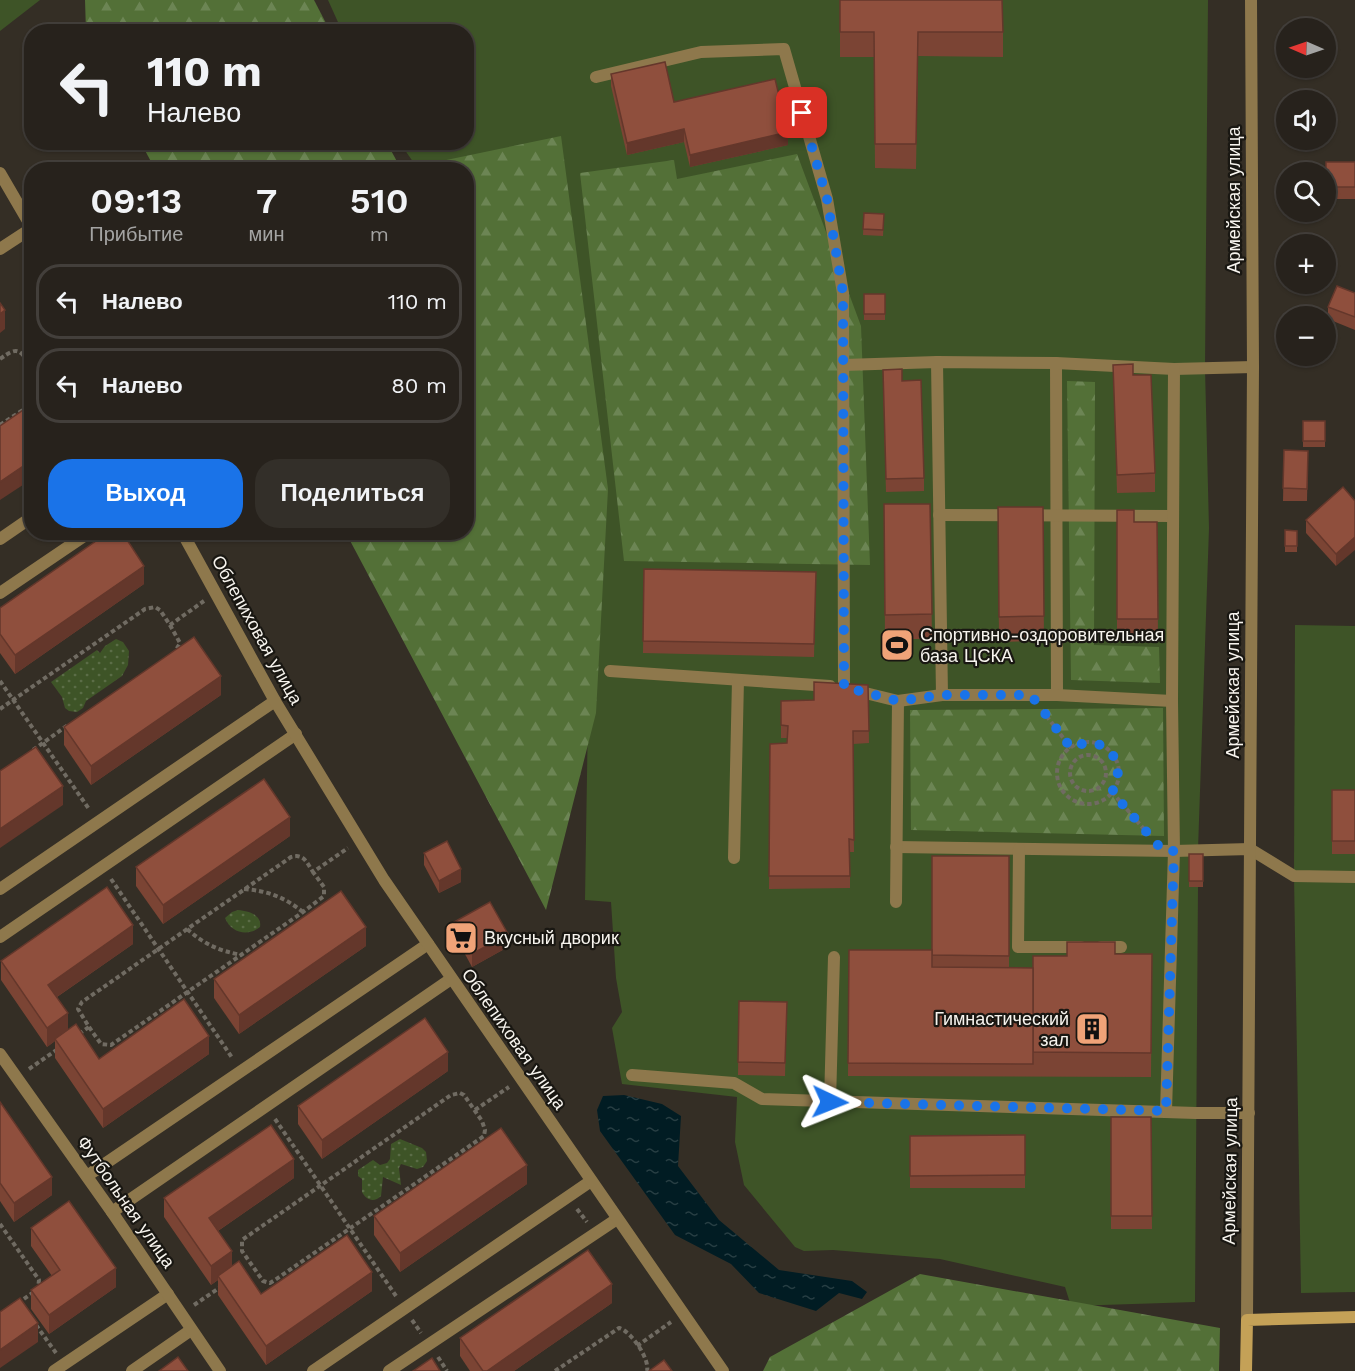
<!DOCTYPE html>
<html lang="ru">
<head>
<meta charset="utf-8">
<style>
  body { margin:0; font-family:"Work Sans",sans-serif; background:#332f29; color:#f1f3f6; height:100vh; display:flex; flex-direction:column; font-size:22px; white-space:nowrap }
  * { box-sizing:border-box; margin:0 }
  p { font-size:20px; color:#a4a4a3 }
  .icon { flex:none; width:33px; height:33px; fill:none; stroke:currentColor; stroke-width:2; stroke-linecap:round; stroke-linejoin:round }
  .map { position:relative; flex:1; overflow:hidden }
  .sheet { position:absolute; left:24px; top:162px; width:450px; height:378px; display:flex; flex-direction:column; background:#27221c; border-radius:24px; box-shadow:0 2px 4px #0004,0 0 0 2px #433f3b }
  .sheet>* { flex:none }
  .top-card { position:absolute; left:24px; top:24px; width:450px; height:126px; border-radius:24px; box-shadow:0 2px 4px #0004,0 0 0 2px #433f3b; background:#27221c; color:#f1f3f6; overflow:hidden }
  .needle { width:39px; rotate:272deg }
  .controls { position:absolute; left:1276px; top:18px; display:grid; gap:12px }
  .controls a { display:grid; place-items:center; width:60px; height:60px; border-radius:50%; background:#27221c; box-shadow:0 2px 4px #0004,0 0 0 2px #433f3b; font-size:30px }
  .pin { position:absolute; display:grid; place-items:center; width:51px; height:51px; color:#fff; margin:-26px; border-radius:12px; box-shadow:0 3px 9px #0006 }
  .me { position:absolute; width:66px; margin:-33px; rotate:92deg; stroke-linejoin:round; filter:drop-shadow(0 0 4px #0008) }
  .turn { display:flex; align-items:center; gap:21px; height:126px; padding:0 24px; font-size:27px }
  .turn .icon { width:78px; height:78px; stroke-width:2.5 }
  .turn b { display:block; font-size:42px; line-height:51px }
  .eta { display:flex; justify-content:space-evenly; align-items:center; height:102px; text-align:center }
  .eta b { font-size:36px; font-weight:600; line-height:42px }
  .primary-button { display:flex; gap:12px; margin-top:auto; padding:12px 24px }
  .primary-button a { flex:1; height:69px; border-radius:24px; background:#1a73e8; color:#fff; font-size:24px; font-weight:600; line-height:69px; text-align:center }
  .primary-button a+a { background:#332f29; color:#f1f3f6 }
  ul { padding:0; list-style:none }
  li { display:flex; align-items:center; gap:18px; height:75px; margin:0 12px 9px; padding:0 12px; border:3px solid #433f3b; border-radius:24px }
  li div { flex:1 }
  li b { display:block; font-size:22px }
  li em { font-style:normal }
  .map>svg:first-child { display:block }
  .grass { fill:#3e5427 }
  .forest { fill:url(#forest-firs) }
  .park { fill:url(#park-dots) }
  .water { fill:url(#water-ripples) }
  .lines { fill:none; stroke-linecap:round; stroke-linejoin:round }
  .path { stroke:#706b62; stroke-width:4; stroke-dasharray:4.5 3; stroke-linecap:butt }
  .lane { stroke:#8e784c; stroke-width:12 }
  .street { stroke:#8e784c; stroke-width:12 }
  .secondary { stroke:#c4a157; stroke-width:12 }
  .wall { fill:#7b4434 }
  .shaded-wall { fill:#64372b }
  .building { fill:#8f4f3d; stroke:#64372b; stroke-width:1.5 }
  .route { stroke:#1a73e8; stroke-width:10; stroke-dasharray:0 18 }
  .labels { text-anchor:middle; stroke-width:4.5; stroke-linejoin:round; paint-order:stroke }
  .street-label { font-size:18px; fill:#f7f4ee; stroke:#191712 }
  .poi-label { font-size:18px; fill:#f7f4ee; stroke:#191712; text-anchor:start }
</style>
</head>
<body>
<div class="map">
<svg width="1355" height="1371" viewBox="0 0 1355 1371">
  <defs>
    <pattern id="forest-firs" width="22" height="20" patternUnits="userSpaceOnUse" patternTransform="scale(1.5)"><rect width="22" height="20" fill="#537037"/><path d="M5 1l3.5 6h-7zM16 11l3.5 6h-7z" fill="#6c8554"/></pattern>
    <pattern id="park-dots" width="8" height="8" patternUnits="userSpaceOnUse" patternTransform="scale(1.5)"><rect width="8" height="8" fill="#3e5427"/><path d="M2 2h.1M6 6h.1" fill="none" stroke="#5b6d47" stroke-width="1.8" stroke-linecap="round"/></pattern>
    <pattern id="water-ripples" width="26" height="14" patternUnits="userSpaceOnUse" patternTransform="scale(1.5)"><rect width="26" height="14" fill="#011c23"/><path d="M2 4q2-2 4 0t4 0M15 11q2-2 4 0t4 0" fill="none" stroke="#273e43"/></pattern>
  </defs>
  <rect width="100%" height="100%" fill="#342e25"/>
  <g class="grass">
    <polygon points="0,0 40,0 0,31"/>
    <polygon points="328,0 1208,0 1205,369 1209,528 1198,850 1189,887 1198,887 1195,1302 1071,1306 1065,1287 940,1259 833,1250 804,1251 795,1247 744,1185 735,1142 737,1097 622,1084 612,1028 622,1012 616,978 611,902 585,900 590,588 466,170 418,169 400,143 466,142 466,32 342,31"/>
    <polygon points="1295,625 1355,626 1355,1292 1301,1293 1294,876"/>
  </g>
  <g class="forest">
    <polygon points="85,0 314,0 330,31 86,31"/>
    <polygon points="561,136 608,489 596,713 546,910 346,533 466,532 466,170 403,169"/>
    <polygon points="141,143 387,143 401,169 155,169"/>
    <polygon points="797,154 861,326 870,565 624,561 580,173 674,160 677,179"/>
    <polygon points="1067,381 1095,382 1094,645 1159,647 1160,683 1071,680"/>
    <polygon points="1163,708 1164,836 911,830 910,710"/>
    <polygon points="920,1274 1220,1328 1219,1371 763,1371 770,1357"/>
  </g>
  <g class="park">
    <polygon points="116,639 123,642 129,651 128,665 122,676 86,701 83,708 77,712 69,711 65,708 62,697 51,682 97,650 100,653 105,646"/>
    <path d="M238,910C249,911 262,915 260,927C248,937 231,933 225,918L232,912Z"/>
    <path d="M400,1139L422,1148L426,1152L427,1161L423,1167L417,1169L401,1164L399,1168L401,1185L383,1177L381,1196C374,1203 366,1200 362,1192V1179L358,1176V1170L373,1160L380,1165L387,1163L390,1159L391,1144Z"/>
  </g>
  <polygon class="water" points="624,1095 662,1104 681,1116 678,1166 719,1220 779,1270 852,1281 867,1292 862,1299 839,1293 816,1311 759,1293 731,1264 675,1235 600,1131 597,1110 603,1096"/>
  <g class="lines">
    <g class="path">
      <path d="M0,359C18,346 19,349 32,367"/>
      <polyline points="0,425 32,404"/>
      <polyline points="170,625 180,643 176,650"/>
      <polyline points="0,681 89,809"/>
      <polyline points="0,709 145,609 155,607 160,610 170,625 204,601"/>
      <polyline points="1042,710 1071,748"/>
      <circle cx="1088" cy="773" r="31"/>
      <polyline points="33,750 68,725"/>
      <circle cx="1088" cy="773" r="18"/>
      <polyline points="1112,792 1149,835"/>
      <polyline points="111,879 233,1059"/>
      <path d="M244,889C268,891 284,897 303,912"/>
      <path d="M187,929C204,944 219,951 242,955"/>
      <polyline points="89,1027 101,1044 111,1045 303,912 324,896 324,887 313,872"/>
      <path d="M79,1034L89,1027L78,1009L82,1002L291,857C304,853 307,863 313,872L348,848"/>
      <polyline points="29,1069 58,1049"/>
      <polygon points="460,1093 464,1095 482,1121 485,1130 484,1136 275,1280 270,1283 263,1281 242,1251 242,1240 451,1095"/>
      <polyline points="475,1110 509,1087"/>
      <polyline points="275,1119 396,1296"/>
      <polyline points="577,1209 587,1222"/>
      <polyline points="0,1224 39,1280 38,1289 18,1303"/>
      <polyline points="194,1305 222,1286"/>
      <polyline points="412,1320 421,1333"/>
      <polyline points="36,1325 56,1353"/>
      <polyline points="637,1346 671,1322"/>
      <polyline points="438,1357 447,1371"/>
      <path d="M555,1371L619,1328C631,1331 650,1359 647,1371"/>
    </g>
    <g class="lane">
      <polyline points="596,77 701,52 784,49 827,199 843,293 844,687"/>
      <polyline points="0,249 32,228"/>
      <polyline points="937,362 942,695"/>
      <polyline points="1056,363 1057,695"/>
      <polyline points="844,365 937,362 1056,363 1174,369 1253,367"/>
      <polyline points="939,515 1173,516"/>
      <polyline points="0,539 32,517"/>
      <polyline points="0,593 90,532"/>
      <polyline points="610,671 830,686"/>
      <polyline points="853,690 898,701 942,695 1057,695 1172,701"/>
      <polyline points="896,847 1174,851 1250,849 1294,876 1355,877"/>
      <polyline points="1019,849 1018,947 1081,947"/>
      <polyline points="734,858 738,680"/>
      <polyline points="0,889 275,701"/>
      <polyline points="896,902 898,701"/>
      <polyline points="0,937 296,734"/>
      <polyline points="1101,947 1121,947"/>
      <polyline points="632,1075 734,1083 762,1099 1196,1113 1249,1113"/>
      <polyline points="830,1102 834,957"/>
      <polyline points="1166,1111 1174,851 1172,701 1174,369"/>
      <polyline points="87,1176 428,944"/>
      <polyline points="112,1212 451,979"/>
      <polyline points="54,1371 168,1294"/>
      <polyline points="132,1371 191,1330"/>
      <polyline points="313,1371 591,1181"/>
      <polyline points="389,1371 617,1219"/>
    </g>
    <g class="street">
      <polyline points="0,173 32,228"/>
      <polyline points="182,532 275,701 384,880 723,1371"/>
      <polyline points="0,1054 112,1212 220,1371"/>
      <polyline points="1247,1320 1253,367 1251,0"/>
    </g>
    <polyline class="secondary" points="1246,1371 1247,1320 1355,1317"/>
  </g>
  <g class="wall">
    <polygon points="840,0 1003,32 1003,57 918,56 916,169 875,168 874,57 840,57"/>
    <polygon points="611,74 674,102 788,145 690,167 684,142 627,155 611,86"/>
    <rect x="1326" y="162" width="29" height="37"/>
    <polygon points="864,213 884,214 883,236 863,235"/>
    <polygon points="1355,293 1355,330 1328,319 1328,307"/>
    <rect x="864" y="294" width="21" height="26"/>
    <polygon points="1113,365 1155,473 1155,492 1117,493"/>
    <polygon points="902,381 924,478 924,491 886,492 883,383"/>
    <rect x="1303" y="421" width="22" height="26"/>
    <polygon points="1284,450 1308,451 1307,501 1283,501"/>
    <polygon points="1343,487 1336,566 1306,533 1306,520"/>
    <polygon points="884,504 930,504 932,639 885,639"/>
    <polygon points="998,507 1043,507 1044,641 999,642"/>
    <polygon points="1117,510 1134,522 1157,522 1158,637 1117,637"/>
    <polygon points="1285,530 1297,531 1297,552 1285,552"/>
    <polygon points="644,569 816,572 814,657 643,653"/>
    <polygon points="144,584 15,674 0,653 0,608"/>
    <polygon points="868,685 869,743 853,744 854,852 850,852 850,888 769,889 770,744 787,743 787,738 781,738 781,701 814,700"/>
    <polygon points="221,695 91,785 64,745 64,727"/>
    <rect x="1332" y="790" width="23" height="64"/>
    <polygon points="290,836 163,924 136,886 136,867"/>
    <polygon points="424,853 461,882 439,893 424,865"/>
    <rect x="1189" y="854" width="14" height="33"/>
    <polygon points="1009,856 1009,968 1033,968 1067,956 1115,954 1152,954 1151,1077 848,1076 849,950 932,950"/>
    <polygon points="454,922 508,947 472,967 454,934"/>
    <polygon points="133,944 57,997 68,1030 99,1059 209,1054 103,1128 55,1058 55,1041 47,1047 1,980 1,961"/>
    <polygon points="366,946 239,1034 214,998 214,979"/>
    <polygon points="739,1001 787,1002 785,1076 738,1075"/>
    <polygon points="448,1071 322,1159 298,1124 298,1106"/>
    <polygon points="0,1102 52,1195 14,1222 0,1201"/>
    <polygon points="1111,1117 1151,1117 1152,1229 1111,1229"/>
    <polygon points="1025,1135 1025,1188 910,1188 910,1136"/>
    <polygon points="294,1178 218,1231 232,1266 261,1294 372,1291 266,1365 218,1295 218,1280 211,1285 164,1217 164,1198"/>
    <polygon points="527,1184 400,1272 374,1235 374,1216"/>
    <polygon points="31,1228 116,1287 49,1334 31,1309 31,1290 52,1276 31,1246"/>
    <polygon points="612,1303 514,1371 470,1371 460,1356 460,1338"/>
  </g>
  <g class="shaded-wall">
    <polygon points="684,129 684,142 627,155 627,143"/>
    <polygon points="788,132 788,145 690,167 690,155"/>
    <polygon points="5,310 5,329 0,333 0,314"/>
    <polygon points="32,460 32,479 0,500 0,482"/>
    <polygon points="1355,537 1355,550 1336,566 1336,554"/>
    <polygon points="144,566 144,584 15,674 15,655"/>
    <polygon points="221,676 221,695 91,785 91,766"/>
    <polygon points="63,786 63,805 0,848 0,829"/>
    <polygon points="290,817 290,836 163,924 163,905"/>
    <polygon points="461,869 461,882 439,893 439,881"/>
    <polygon points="133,925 133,944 48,1003 48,985"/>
    <polygon points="366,927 366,946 239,1034 239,1015"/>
    <polygon points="508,934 508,947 472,967 472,954"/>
    <polygon points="68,1013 68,1032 55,1039 55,1041 47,1047 47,1028"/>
    <polygon points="209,1036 209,1054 103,1128 103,1109"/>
    <polygon points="448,1052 448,1071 322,1159 322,1140"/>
    <polygon points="294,1159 294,1178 209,1237 209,1218"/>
    <polygon points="527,1165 527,1184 400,1272 400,1253"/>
    <polygon points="52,1177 52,1195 14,1222 14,1203"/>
    <polygon points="232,1251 232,1270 218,1276 218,1280 211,1285 211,1266"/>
    <polygon points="116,1268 116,1287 49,1334 49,1315"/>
    <polygon points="372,1272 372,1291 266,1365 266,1346"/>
    <polygon points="612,1284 612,1303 514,1371 487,1371"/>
    <polygon points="38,1323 38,1342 0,1368 0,1350"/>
  </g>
  <g class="building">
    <polygon points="840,0 1002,0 1003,32 918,32 916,144 875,144 874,32 840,32"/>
    <polygon points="665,62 674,102 775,79 788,132 690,155 684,129 627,143 611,74"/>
    <rect x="1326" y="162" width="29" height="25"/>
    <polygon points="864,213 884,214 883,230 863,229"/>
    <polygon points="1337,286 1355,293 1355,317 1328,307"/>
    <rect x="864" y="294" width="21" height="20"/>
    <polygon points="0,303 5,310 0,314"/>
    <polygon points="1133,364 1133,375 1151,375 1155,473 1117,475 1113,365"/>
    <polygon points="902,369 902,381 921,380 924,478 886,479 883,370"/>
    <polygon points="32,404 32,460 0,482 0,426"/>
    <rect x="1303" y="421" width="22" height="20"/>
    <polygon points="1284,450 1308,451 1307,489 1283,488"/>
    <polygon points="1343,487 1355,501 1355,537 1336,554 1306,520"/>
    <polygon points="884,504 930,504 932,614 885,615"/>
    <polygon points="998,507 1043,507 1044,616 999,617"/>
    <polygon points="1117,510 1134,510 1134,522 1157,522 1158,619 1117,619"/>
    <polygon points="1285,530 1297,531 1297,546 1285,546"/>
    <polygon points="109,532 122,532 144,566 15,655 0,634 0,608"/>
    <polygon points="644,569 816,572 814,644 643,641"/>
    <polygon points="194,637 221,676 91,766 64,727"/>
    <polygon points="814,682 868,685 869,731 853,731 854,840 849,839 850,876 769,876 770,744 787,743 788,726 781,725 781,701 814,700"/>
    <polygon points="36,747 63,786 0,829 0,771"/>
    <polygon points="264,779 290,817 163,905 136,867"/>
    <rect x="1332" y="790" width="23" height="51"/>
    <polygon points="447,841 461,869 439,881 424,853"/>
    <rect x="1189" y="854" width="14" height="27"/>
    <polygon points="932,856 1009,856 1009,956 932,955"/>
    <polygon points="107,887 133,925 48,985 68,1013 47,1028 1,961"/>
    <polygon points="341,891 366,927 239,1015 214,979"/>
    <polygon points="490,902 508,934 472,954 454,922"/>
    <polygon points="1067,942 1115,942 1115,954 1152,954 1151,1053 1033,1052 1033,956 1067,956"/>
    <polygon points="849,950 932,950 932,967 1033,968 1033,1064 848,1063"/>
    <polygon points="184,999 209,1036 103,1109 55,1039 76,1024 99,1059"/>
    <polygon points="739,1001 787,1002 785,1063 738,1062"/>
    <polygon points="425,1018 448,1052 322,1140 298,1106"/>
    <polygon points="0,1102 52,1177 14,1203 0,1183"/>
    <polygon points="1111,1117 1151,1117 1152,1216 1111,1216"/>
    <polygon points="271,1125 294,1159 209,1218 232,1251 211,1266 164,1198"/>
    <polygon points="501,1128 527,1165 400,1253 374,1216"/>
    <polygon points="1025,1135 1025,1175 910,1176 910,1136"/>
    <polygon points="69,1201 116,1268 49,1315 31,1290 60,1270 31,1228"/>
    <polygon points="347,1235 372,1272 266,1346 218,1276 239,1261 261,1294"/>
    <polygon points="588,1250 612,1284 487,1371 483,1371 460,1338"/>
    <polygon points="20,1298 38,1323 0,1350 0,1312"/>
    <polygon points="178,1357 188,1371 159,1371"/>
    <polygon points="432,1358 440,1371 413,1371"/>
    <polygon points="664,1360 672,1371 649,1371"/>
  </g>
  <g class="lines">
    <path class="route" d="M802,113L827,199L843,293L844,687L898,701L942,695H1031L1071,748C1103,731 1130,761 1112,792L1163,851H1174L1166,1111L830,1102"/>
  </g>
  <defs>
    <g id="stadium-square" transform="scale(1.725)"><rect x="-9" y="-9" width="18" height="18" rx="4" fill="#f0a378" stroke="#191712"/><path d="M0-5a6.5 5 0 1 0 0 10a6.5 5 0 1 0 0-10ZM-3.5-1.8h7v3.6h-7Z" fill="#111"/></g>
    <g id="supermarket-square" transform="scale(1.725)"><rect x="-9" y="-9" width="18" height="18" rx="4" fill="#f0a378" stroke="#191712"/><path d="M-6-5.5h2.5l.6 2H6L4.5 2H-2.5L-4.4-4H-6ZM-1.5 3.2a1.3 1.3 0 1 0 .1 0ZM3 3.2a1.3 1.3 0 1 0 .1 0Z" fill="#111"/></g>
    <g id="building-square" transform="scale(1.725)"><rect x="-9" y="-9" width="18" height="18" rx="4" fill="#f0a378" stroke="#191712"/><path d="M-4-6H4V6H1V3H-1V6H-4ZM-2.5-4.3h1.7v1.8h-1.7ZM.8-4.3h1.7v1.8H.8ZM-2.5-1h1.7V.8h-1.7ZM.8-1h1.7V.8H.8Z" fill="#111"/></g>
  </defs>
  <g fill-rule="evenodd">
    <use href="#stadium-square" x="897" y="645"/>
    <use href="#supermarket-square" x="461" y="938"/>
    <use href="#building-square" x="1092" y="1029"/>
  </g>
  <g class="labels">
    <g class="street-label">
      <text transform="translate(1234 200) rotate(-90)" y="6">Армейская улица</text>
      <text transform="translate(257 630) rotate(61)" y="6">Облепиховая улица</text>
      <text transform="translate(1233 685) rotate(-90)" y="6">Армейская улица</text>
      <text transform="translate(514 1039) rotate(55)" y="6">Облепиховая улица</text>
      <text transform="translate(1230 1171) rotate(-89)" y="6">Армейская улица</text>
      <text transform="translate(126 1202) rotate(55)" y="6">Футбольная улица</text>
    </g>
    <g class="poi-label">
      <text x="920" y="641">Спортивно-оздоровительная<tspan x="920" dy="21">база ЦСКА</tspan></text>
      <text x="484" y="944">Вкусный дворик</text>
      <text x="1069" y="1025" text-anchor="end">Гимнастический<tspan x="1069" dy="21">зал</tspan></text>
    </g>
  </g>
</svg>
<div class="controls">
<a><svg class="needle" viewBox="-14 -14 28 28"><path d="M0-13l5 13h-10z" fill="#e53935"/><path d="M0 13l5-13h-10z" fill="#a4a4a3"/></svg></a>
<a><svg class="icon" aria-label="sound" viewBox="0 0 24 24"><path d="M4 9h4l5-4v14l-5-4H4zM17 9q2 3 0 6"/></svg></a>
<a><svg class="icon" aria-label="search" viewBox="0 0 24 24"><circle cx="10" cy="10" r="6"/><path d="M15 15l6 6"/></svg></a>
<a>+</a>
<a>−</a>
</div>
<div class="pin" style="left:802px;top:113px;background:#d93025"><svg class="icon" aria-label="arrive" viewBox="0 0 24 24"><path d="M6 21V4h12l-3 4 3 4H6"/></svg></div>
<svg class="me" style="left:830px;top:1102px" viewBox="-20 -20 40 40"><path d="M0-17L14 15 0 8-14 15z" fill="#1a73e8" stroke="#fff" stroke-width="4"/></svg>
<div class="top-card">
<div class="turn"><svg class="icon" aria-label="left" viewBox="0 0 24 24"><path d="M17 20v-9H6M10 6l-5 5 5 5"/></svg><div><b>110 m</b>Налево</div></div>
</div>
<section class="sheet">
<div class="eta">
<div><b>09:13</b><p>Прибытие</p></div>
<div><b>7</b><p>мин</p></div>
<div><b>510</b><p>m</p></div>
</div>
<ul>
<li><svg class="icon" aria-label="left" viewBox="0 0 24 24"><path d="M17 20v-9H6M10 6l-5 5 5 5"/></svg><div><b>Налево</b></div><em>110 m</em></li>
<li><svg class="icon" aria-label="left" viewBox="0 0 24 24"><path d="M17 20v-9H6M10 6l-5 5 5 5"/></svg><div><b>Налево</b></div><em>80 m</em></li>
</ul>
<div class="primary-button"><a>Выход</a><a>Поделиться</a></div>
</section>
</div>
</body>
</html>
